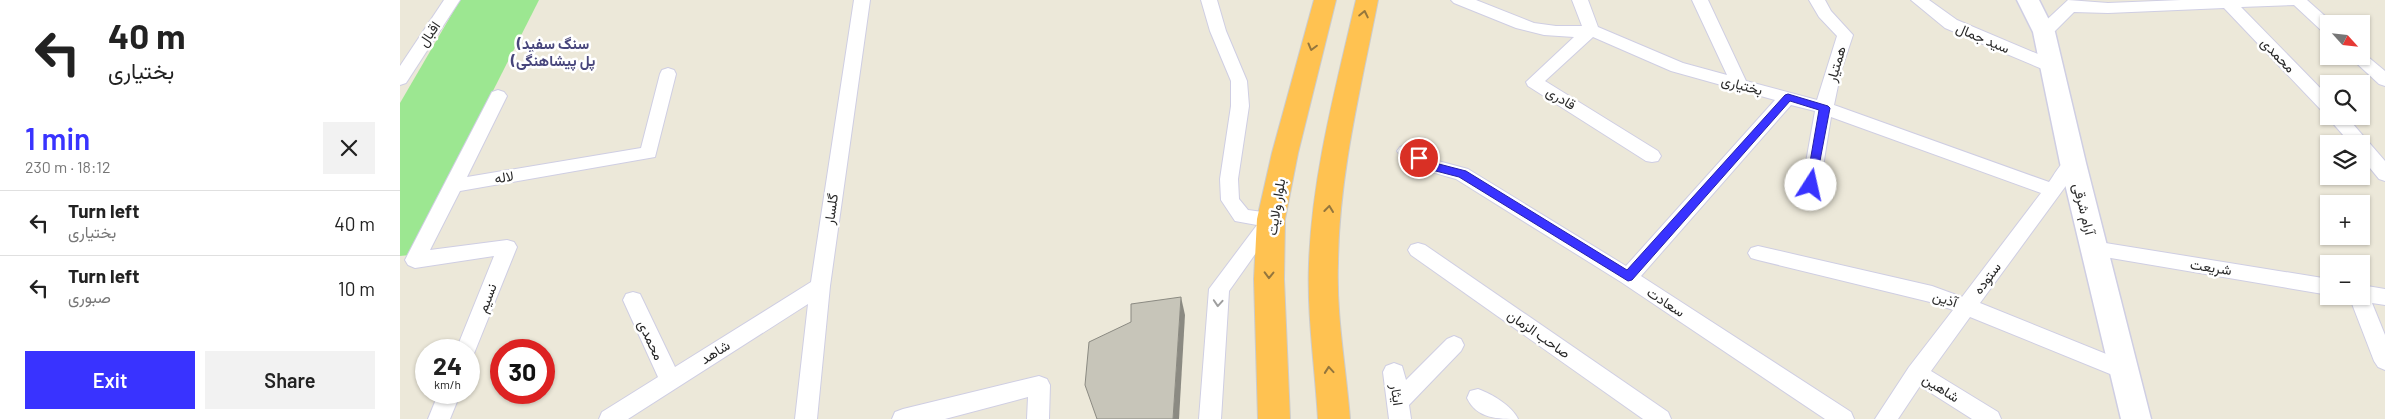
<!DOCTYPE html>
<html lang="en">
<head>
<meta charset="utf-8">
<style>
  body { margin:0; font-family:Barlow,Vazirmatn,sans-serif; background:#f2f2f2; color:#222; height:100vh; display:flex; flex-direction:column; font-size:19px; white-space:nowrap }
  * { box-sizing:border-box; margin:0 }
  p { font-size:16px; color:#767676 }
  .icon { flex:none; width:28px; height:28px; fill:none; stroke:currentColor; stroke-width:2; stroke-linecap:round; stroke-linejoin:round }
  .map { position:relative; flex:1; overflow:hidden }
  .panel { display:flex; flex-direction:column; background:#fff; width:400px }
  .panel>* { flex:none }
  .banner { background:#fff; color:#222; overflow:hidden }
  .needle { width:32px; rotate:117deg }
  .controls { position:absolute; left:1920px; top:15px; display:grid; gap:10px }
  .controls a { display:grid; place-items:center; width:50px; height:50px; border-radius:0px; background:#fff; box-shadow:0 1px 4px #0004; font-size:25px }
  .speed { position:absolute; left:15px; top:339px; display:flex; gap:10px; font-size:25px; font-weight:700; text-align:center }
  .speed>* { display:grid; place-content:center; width:65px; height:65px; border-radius:50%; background:#fff; box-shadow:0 1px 4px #0004; line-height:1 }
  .speed small { font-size:12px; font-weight:400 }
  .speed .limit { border:8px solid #d22; background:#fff; color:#111 }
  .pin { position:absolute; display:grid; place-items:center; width:42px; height:42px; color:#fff; margin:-21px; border:2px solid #fff; border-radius:50%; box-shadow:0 1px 5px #0007 }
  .me { position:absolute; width:55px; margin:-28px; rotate:10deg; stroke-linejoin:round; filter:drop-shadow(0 0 4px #0008) }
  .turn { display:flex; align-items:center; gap:18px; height:105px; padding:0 25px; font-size:22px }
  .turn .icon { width:65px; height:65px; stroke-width:2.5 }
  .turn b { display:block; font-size:35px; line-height:42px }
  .round { display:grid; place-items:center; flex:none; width:52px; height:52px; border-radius:0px; background:#f2f2f2 }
  .head { display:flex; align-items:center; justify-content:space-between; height:85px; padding:0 25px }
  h1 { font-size:30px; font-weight:600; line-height:38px; color:#3933ff }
  .button { display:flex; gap:10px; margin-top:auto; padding:10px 25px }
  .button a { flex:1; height:58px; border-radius:0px; background:#3933ff; color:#fff; font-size:20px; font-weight:600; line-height:58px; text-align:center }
  .button a+a { background:#f2f2f2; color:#222 }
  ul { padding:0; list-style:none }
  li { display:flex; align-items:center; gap:15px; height:65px; padding:0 25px; border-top:1px solid #e0e0e0 }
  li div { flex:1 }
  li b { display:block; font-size:19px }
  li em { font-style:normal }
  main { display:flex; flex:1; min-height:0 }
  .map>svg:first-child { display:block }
  .green { fill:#9ce791 }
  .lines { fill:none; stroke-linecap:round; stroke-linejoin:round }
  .street-casing { stroke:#cfcee3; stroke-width:2 }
  .secondary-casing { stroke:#cfcee3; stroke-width:3 }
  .highway-casing { stroke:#ccc; stroke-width:2 }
  .street { fill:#fff; fill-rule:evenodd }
  .secondary { fill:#fff; fill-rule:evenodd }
  .highway { fill:#ffc251; fill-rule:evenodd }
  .shaded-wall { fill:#8b8a82 }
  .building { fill:#c7c5b9; stroke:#8b8a82 }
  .oneway { stroke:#94763d }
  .oneway2 { stroke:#9f9f9f }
  .route { fill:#3933ff; stroke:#2521a6 }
  .labels { text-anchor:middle; stroke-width:5; stroke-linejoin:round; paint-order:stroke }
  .street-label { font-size:14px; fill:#292929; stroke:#fff }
  .neighbourhood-label { font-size:15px; font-weight:bold; fill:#48467c; stroke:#fff }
</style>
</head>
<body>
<main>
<section class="panel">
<div class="banner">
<div class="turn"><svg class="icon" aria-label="left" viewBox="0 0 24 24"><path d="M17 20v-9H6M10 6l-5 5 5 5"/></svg><div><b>40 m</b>بختیاری</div></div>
</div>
<div class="head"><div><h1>1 min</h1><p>230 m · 18:12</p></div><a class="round"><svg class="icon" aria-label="close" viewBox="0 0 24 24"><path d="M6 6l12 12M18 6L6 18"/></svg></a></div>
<ul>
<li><svg class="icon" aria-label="left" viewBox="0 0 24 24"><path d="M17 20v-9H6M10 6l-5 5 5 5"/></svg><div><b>Turn left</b><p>بختیاری</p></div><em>40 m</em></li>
<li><svg class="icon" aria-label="left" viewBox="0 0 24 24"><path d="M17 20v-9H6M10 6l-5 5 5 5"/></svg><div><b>Turn left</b><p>صبوری</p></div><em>10 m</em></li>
</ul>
<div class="button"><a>Exit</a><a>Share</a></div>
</section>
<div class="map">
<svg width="1985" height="419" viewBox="0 0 1985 419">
  <rect width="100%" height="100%" fill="#ece8d9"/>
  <polygon class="green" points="60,0 139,0 10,255 0,256 0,103"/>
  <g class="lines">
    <g class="street-casing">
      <g id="street">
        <polygon points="44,0 60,0 6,83 0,85 0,66"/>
        <polygon points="454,0 470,0 430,286 417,419 395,419 408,304 228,419 199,419 202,412 258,377 223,300 226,294 233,292 240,294 275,367 411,282"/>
        <polygon points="801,0 817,0 826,31 847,81 849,106 838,179 839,199 848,210 878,214 880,219 829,291 821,419 799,419 809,289 857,225 835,221 821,200 820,179 831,106 831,81 810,31"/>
        <path d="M1051,0H1076L1134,23L1156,26H1182L1172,0H1188L1198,27L1283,63L1327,75L1292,0H1308L1346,81L1417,100L1437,36L1419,17L1409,0H1425L1431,11L1453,35L1441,71L1434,105L1649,182C1657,171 1664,154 1679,158L1682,163L1679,168L1580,303L1731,364L1734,370L1731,376L1723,379L1715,376L1570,317L1531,371L1598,412L1601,419H1572L1520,386L1498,419H1475L1509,367L1553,310L1530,302L1358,260L1351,258L1348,253L1351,248L1358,246L1532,286L1562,297L1641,193L1431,117L1420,185L1417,190L1411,192L1405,190L1402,185L1415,111L1391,105L1241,276L1451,412L1454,419H1425L1221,282L1056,179C1039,174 1007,167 997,151L1000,147L1006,145L1038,161L1068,169L1226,266L1375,100L1271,71L1193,37L1145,81L1258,151L1261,156L1258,161L1252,162L1246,161L1128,86L1126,82L1174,37L1144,35L1116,28L1054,3Z"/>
        <polygon points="1511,0 1529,0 1557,20 1659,63 1661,67 1659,71 1647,71 1545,28"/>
        <polygon points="1668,0 1708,3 1781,0 1907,0 1934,24 1929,24 1929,33 1923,32 1894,5 1841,7 1929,97 1929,116 1946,116 1985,161 1985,181 1979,179 1961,157 1961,144 1951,144 1930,120 1927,116 1929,114 1923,112 1824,8 1708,13 1674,12 1650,36 1638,36 1636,32 1638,28"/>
        <polygon points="1961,51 1985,71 1985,86 1979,84 1953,60 1951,56 1961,56"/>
        <polygon points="268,68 274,70 276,74 255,157 60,191 30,250 107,240 114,242 117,247 73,356 69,358 69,350 56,350 94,256 15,268 8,265 5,260 92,92 98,90 104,92 107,96 67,177 241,148 260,74 262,70"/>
        <polygon points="1693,241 1929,279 1929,295 1693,255 1686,253 1683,248 1686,243"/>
        <polygon points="1018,243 1025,245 1268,412 1271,419 1243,419 1011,255 1008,250 1011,245"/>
        <polygon points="1961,285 1985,289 1985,305 1972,303 1985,335 1985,370 1978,367 1974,361 1949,296 1961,296"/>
        <polygon points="1054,336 1061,339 1064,345 1061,351 1009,405 1011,419 989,419 983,372 986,366 994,363 1002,366 1006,380 1047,339"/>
        <polygon points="639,376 647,379 650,385 649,419 627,419 628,397 545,419 492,419 495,412 503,409"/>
        <path d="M1078,389C1092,394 1112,406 1118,419C1098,419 1077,419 1067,398L1070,391Z"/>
        <polygon points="39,392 61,392 50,419 28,419"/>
      </g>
    </g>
    <g class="secondary-casing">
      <polygon id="secondary" points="1617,0 1639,0 1655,32 1686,163 1751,419 1721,419 1660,163 1633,32"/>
    </g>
    <g class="highway-casing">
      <g id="highway">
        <polygon points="914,0 936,0 898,153 885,219 884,279 890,419 858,419 854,279 857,219 872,153"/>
        <path d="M956,0H978C961,87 939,174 938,263C936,316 946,367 950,419H918C915,367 907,316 909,264C912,175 936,87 956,0Z"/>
      </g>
    </g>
    <use href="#street" class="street"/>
    <use href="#secondary" class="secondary"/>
    <use href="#highway" class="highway"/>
  </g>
  <polygon class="shaded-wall" points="781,297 785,315 779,419 773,419"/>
  <polygon class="building" points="781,297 773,419 697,419 685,385 689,342 731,322 731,304"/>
  <defs><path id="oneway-chevron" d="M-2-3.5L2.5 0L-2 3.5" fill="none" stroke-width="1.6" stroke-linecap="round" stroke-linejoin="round" transform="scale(1.25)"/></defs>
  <g class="oneway">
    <use href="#oneway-chevron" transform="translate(964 14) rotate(-78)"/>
    <use href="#oneway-chevron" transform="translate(912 47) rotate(105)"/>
    <use href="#oneway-chevron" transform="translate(929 209) rotate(-83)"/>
    <use href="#oneway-chevron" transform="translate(869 275) rotate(91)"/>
    <use href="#oneway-chevron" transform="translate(929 370) rotate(-95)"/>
  </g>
  <use class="oneway2" href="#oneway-chevron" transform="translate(818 303) rotate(94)"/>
  <polygon class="route" points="1388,94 1428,106 1430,108 1415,187 1407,187 1406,185 1419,110 1390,101 1232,280 1228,281 1059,177 1028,169 1013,158 1019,155 1035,163 1066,171 1227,270 1385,95"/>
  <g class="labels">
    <g class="street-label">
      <text transform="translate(29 34) rotate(-56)" y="5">اقبال</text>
      <text transform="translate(1583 38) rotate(23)" y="5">سید جمال</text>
      <text transform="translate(1878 55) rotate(46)" y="5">محمدی</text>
      <text transform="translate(1436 64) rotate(-74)" y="5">همتیار</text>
      <text transform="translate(1342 85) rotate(15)" y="5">بختیاری</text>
      <text transform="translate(1161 98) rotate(31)" y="5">قادری</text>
      <text transform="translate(104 177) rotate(-9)" y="5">لاله</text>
      <text transform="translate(876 207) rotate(-81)" y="5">بلوار ولایت</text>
      <text transform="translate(431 209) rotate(-82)" y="5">گلسار</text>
      <text transform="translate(1684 209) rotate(76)" y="5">آرام شرقی</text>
      <text transform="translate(1811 267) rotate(9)" y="5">شریعت</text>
      <text transform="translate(1587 278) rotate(-53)" y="5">ستوده</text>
      <text transform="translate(87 298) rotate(-69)" y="5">نسیم</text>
      <text transform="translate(1545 299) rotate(18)" y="5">آذین</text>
      <text transform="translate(1266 302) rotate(33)" y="5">سعادت</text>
      <text transform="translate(1139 334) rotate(35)" y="5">صاحب الزمان</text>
      <text transform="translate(251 340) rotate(65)" y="5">محمدی</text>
      <text transform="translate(315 352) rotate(-32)" y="5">شاهد</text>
      <text transform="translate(1541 388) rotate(32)" y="5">شاهین</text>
      <text transform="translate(997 395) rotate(82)" y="5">ایثار</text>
    </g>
    <g class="neighbourhood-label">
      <text x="153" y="49">(سنگ سفید<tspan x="153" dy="17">(پل پیشاهنگی</tspan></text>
    </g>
  </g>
</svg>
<div class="controls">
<a><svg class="needle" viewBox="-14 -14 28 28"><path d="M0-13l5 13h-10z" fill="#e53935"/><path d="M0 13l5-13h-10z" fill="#767676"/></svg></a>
<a><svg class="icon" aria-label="search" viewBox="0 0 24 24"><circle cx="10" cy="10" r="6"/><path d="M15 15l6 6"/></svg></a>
<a><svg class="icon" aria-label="layers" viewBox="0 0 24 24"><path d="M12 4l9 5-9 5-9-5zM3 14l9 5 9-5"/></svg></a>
<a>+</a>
<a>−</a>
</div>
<div class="speed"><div>24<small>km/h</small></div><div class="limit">30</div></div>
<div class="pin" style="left:1019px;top:158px;background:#d93025"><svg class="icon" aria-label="arrive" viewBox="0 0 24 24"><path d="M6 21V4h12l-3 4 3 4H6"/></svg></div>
<svg class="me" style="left:1411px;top:185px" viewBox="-20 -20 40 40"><circle r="19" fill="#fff"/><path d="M0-13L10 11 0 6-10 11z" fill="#3933ff"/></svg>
</div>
</main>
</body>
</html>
